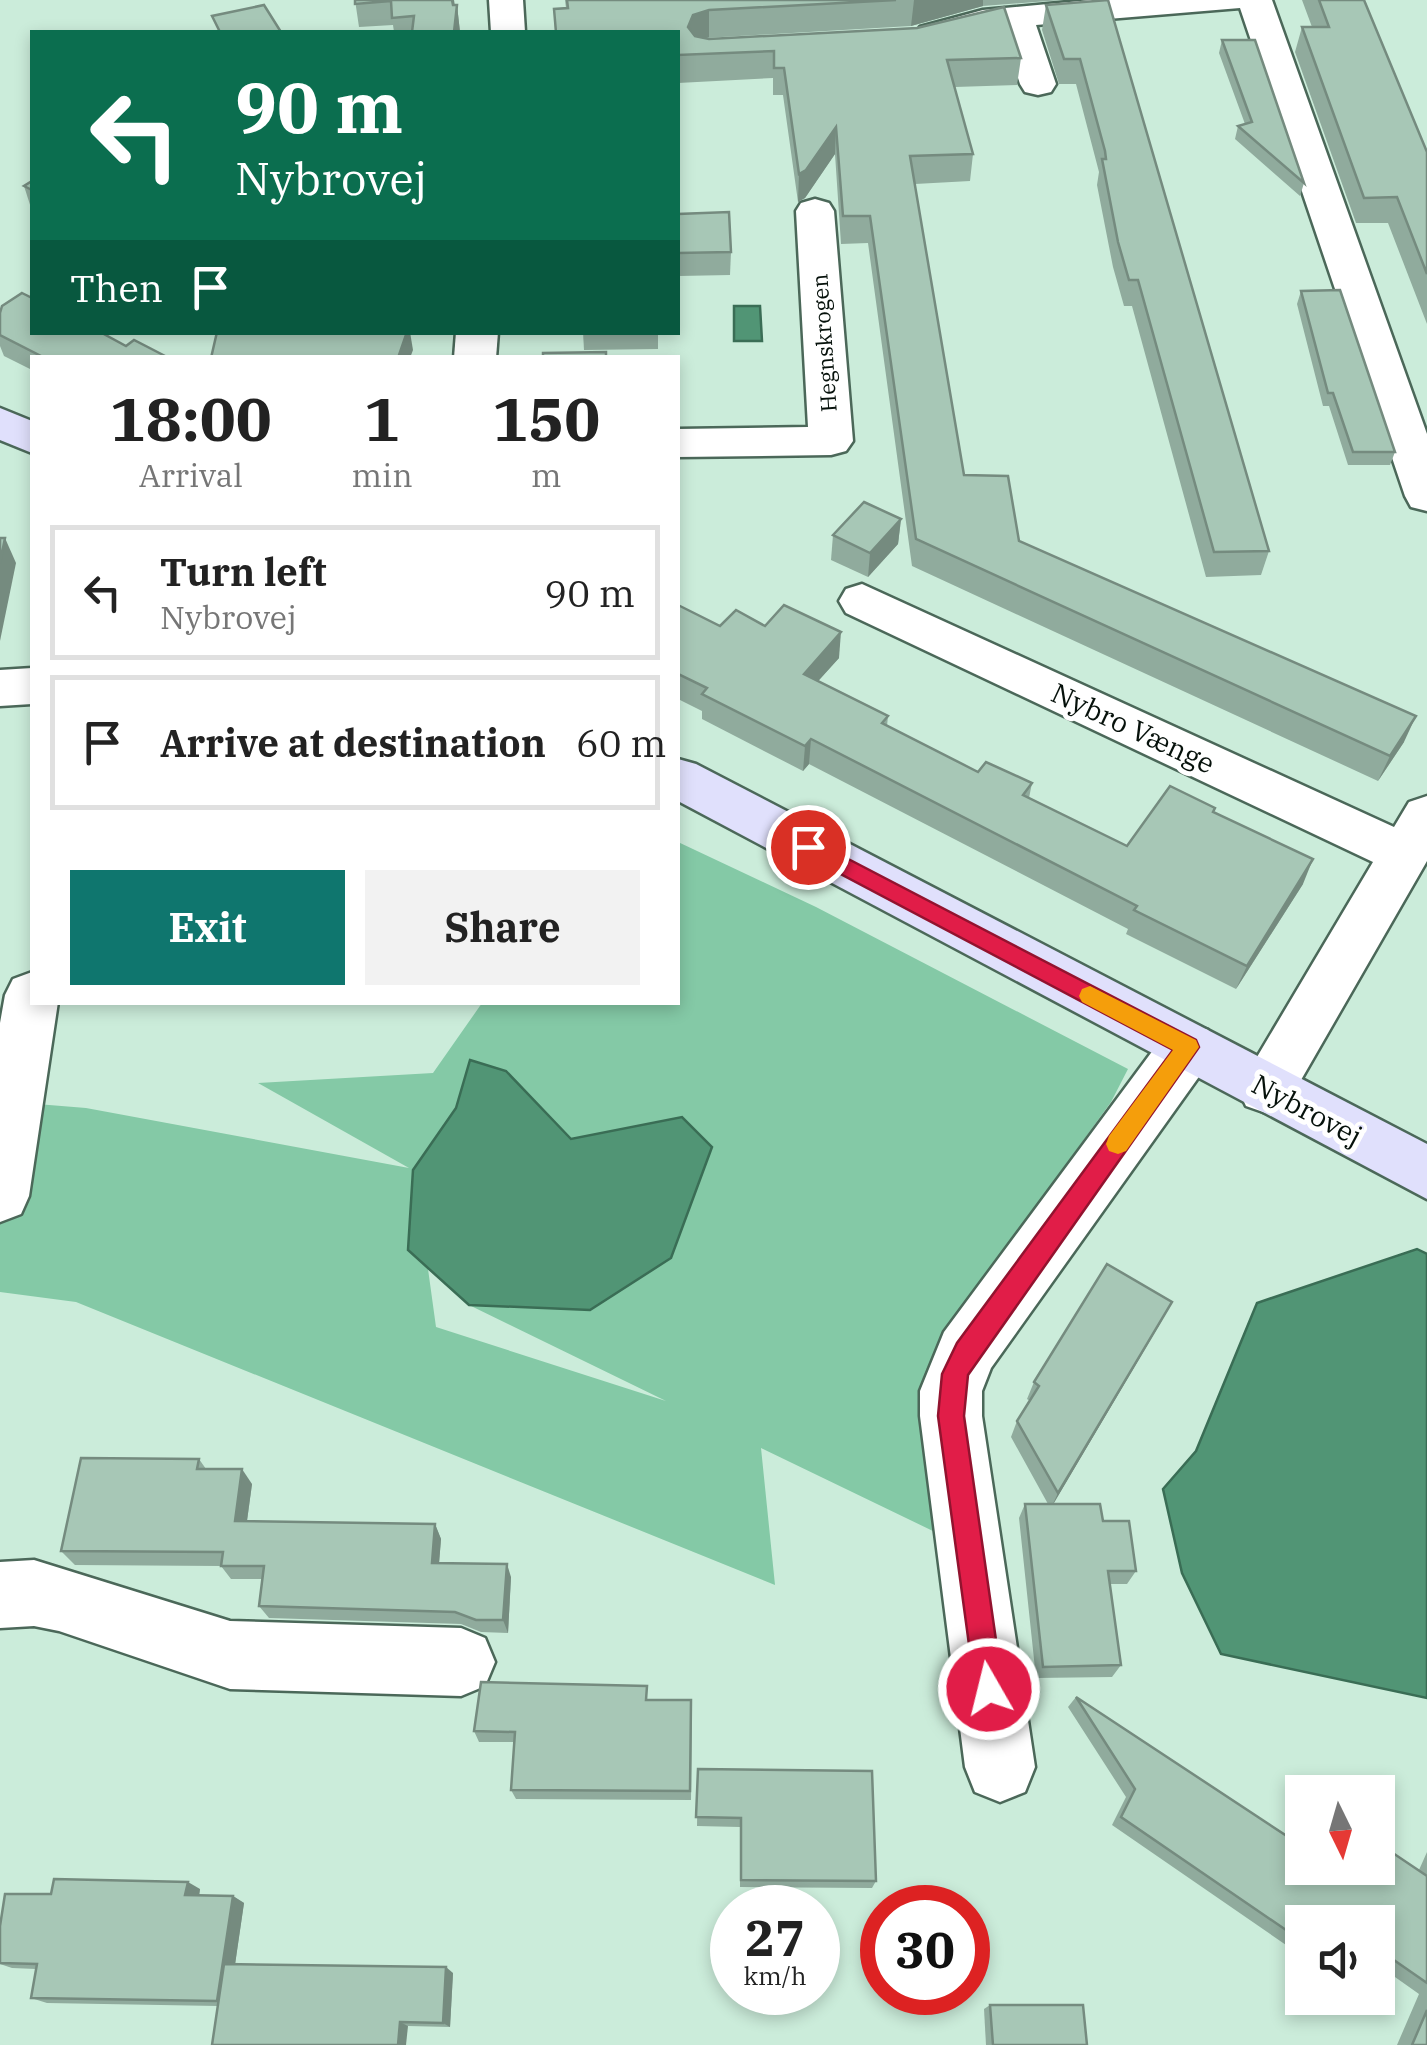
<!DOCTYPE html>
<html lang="en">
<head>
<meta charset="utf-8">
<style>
  body { margin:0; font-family:"IBM Plex Serif",serif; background:#f2f2f2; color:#222; height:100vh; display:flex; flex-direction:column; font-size:38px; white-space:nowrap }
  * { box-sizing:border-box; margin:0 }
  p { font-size:32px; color:#767676 }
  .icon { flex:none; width:55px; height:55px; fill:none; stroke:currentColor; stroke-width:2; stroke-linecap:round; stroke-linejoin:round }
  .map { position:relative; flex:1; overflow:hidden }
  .details { position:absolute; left:30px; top:355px; width:650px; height:650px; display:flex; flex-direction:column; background:#fff; border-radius:0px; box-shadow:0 5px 15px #0003 }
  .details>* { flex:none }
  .banner { position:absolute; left:30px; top:30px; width:650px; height:305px; border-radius:0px; box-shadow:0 5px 15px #0003; background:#0b6e4f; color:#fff; overflow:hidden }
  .needle { width:65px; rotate:175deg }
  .buttons { position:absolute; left:1285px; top:1775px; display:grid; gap:20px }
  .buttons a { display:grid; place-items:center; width:110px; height:110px; border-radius:0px; background:#fff; box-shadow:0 5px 15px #0003; font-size:50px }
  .speed { position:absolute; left:710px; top:1885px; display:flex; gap:20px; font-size:50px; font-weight:700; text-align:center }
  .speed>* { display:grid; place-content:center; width:130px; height:130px; border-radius:50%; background:#fff; box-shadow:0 5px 15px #0003; line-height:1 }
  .speed small { font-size:25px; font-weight:400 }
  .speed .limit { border:15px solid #d22; background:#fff; color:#111 }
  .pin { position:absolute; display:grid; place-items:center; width:85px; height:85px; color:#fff; margin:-42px; border:5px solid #fff; border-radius:50%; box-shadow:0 2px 10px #0007 }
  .me { position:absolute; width:110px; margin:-55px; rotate:352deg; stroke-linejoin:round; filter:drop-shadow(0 0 8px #0008) }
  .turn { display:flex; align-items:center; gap:35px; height:210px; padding:0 40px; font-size:45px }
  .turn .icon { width:130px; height:130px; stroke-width:2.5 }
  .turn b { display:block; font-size:70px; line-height:85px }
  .then { display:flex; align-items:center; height:95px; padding:0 40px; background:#0003; gap:20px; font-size:38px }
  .eta { display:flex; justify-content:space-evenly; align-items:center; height:170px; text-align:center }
  .eta b { font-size:60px; font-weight:800; line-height:70px }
  .primary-button { display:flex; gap:20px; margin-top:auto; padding:20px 40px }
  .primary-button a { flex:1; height:115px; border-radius:0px; background:#0f766e; color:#fff; font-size:40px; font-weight:800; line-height:115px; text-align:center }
  .primary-button a+a { background:#f2f2f2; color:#222 }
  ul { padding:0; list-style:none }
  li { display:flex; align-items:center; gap:30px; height:135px; margin:0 20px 15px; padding:0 20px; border:5px solid #e0e0e0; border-radius:0px }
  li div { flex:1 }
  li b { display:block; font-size:38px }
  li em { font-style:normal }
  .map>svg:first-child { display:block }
  .green { fill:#84c9a6; fill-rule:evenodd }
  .water { fill:#519575; stroke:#3a6d55; stroke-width:2.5 }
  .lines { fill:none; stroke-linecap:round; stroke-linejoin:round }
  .street-casing { stroke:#4b6859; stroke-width:5 }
  .secondary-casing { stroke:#4b6859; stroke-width:5 }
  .street { fill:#fff; fill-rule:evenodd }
  .secondary { fill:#e0e0fc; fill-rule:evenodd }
  .wall { fill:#90ab9d }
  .shaded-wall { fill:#758b7f }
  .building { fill:#a7c7b6; stroke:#758b7f; stroke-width:2.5 }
  .route { fill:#e11d48; stroke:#92132f; stroke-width:2.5 }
  .slow { fill:#f59e0b }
  .labels { text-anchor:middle; stroke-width:10; stroke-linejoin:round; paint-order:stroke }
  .far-street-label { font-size:22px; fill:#06110b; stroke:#fff }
  .street-label { font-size:28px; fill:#06110b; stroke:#fff }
</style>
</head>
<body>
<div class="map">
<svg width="1427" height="2045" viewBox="0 0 1427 2045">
  <rect width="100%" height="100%" fill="#cbecda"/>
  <path class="green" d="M678,842L816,907L1128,1069L1111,1102L938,1342L929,1410L935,1532L761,1448L775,1585L76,1302L0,1292V1101L86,1108L409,1168L258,1083L433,1073L482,1003L678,1002ZM428,1269L469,1305L666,1401L436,1327Z"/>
  <g class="water">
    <polygon points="734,306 760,306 762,341 734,341"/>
    <polygon points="470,1060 506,1071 571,1139 682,1117 712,1147 671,1258 590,1310 469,1305 408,1250 413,1170 456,1108"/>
    <polygon points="1417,1249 1427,1254 1427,1698 1221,1654 1182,1573 1163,1489 1196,1451 1257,1303"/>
  </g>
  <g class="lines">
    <g class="street-casing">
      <g id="street">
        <polygon points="489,0 523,0 525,32 491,32"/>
        <polygon points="1091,0 1272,0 1427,434 1427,511 1411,507 1405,496 1240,8 1036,25 1056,84 1051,92 1038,95 1025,92 1020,84 1002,29 933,46 920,43 915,35 920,27 983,10"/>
        <polygon points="815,199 829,203 834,211 853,441 846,451 831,455 678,457 678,429 808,427 796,211 801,203"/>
        <polygon points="456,332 498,332 496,358 454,358"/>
        <polygon points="862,584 1394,827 1409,802 1427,796 1427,861 1286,1106 1266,1113 1246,1106 1238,1089 1373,862 846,613 839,601 846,589"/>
        <polygon points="32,668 32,704 0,706 0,670"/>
        <polygon points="32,972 32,1002 58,1002 29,1196 21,1214 0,1222 0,1023 5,995 13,979"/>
        <polygon points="1188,1024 1208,1030 1216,1047 1208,1064 991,1368 982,1391 982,1416 1035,1767 1025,1792 1000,1802 975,1792 965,1767 920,1416 920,1391 944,1332 1168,1030"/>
        <polygon points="34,1560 230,1621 461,1628 485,1638 495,1662 485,1686 461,1696 230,1689 59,1631 34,1626 0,1628 0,1562"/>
      </g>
    </g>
    <g class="secondary-casing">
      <g id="secondary">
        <polygon points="0,408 32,421 32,453 0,440"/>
        <polygon points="678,759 696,764 1427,1144 1427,1199 678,801"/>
      </g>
    </g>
    <use href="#street" class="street"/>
    <use href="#secondary" class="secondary"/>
  </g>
  <g class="wall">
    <polygon points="355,0 454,0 455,5 457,5 460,32 394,32 393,25 359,27"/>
    <polygon points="565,0 1061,0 983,6 911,26 705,38 1021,58 1017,85 955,87 973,154 970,181 915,184 964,475 1019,541 1404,742 1378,781 912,566 868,243 841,244 835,154 805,198 798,202 783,95 773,95 773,78 678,83 678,32 555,32 554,9 566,8"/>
    <polygon points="1101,0 1269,551 1261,575 1206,577 1132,306 1124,306 1113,267 1097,185 1099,172 1076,84 1059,84 1042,30 1046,5"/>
    <polygon points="1302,0 1364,0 1427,152 1427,324 1388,223 1356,223 1295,52 1302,27 1312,27"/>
    <polygon points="1222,40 1304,183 1300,196 1235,139 1238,126 1245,124 1219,53"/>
    <polygon points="32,181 32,211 24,186"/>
    <polygon points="678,242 731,252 730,275 679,276"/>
    <polygon points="1301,291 1395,452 1390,465 1348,465 1329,406 1323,406 1297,304"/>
    <polygon points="0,313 126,346 169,358 32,358 32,370 4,356 0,346"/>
    <polygon points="583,332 658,332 658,349 584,350"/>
    <polygon points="901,519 898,544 868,577 831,560 833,535"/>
    <polygon points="678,605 720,626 765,626 839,658 818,681 888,716 887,726 978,772 1032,783 1029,798 1127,846 1214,812 1303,884 1236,989 1126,934 1128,929 809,764 803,771 702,719 702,711 678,699"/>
    <polygon points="1162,1320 1053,1504 1103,1521 1136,1571 1127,1584 1110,1584 1121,1665 1112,1677 1036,1678 1019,1518 1025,1504 1048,1504 1011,1437 1017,1421 1030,1401 1027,1399 1034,1382"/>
    <polygon points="199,1459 206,1469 252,1484 247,1521 435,1524 441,1539 439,1563 511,1577 508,1633 481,1632 461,1624 269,1618 259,1606 262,1579 231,1579 221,1566 75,1565 61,1551"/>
    <polygon points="1076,1697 1302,1868 1419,1870 1427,1852 1427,2045 1397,2045 1419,1994 1378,1965 1378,1922 1302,1922 1302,1956 1112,1825 1126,1797 1068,1707"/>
    <polygon points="648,1700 692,1711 691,1800 516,1799 511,1790 515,1742 479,1742 474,1731"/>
    <polygon points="698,1769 876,1881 872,1888 740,1887 740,1827 697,1826"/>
    <polygon points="200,1889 199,1896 233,1896 244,1903 235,1964 453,1973 450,2027 408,2026 218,2006 47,2003 31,1998 36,1969 12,1968 0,1964 0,1926 51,1894"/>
    <polygon points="990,2005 1087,2045 986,2045 984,2009"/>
  </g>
  <g class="shaded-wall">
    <polygon points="452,0 454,0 455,21 457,5 460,32 454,32"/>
    <polygon points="914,0 983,0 983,6 911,26"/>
    <polygon points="709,10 709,37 693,42 688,27 693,15"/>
    <polygon points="836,127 835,154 805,198 798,202 799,174"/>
    <polygon points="407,332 410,332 413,350 410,358 398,358"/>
    <polygon points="901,519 898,544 868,577 870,553"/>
    <polygon points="5,538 16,563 0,641 0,563"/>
    <polygon points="841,632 839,658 802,699 804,674"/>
    <polygon points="1416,716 1404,742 1378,781 1390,756"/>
    <polygon points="811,739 809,764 803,771 805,746"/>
    <polygon points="1313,859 1303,884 1236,989 1247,966"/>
    <polygon points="1172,1302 1162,1320 1051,1508 1058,1493"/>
    <polygon points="242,1469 252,1484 245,1535 235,1521"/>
    <polygon points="435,1524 441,1539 438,1576 432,1563"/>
    <polygon points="507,1564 511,1577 508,1633 503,1620"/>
    <polygon points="188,1882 200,1889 198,1902 185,1895"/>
    <polygon points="233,1896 244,1903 229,2006 217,2001"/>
    <polygon points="446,1967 453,1973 450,2027 443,2023"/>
    <polygon points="400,2022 408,2026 406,2045 398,2045"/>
  </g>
  <g class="building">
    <polygon points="355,0 452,0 453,5 457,5 454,32 412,32 414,16 392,18 391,1 355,4"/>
    <polygon points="567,0 896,0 709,10 693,15 688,27 695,36 709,39 917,28 1004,7 1021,58 947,60 973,154 910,156 964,475 1008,476 1019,541 1416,716 1390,756 916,539 870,216 843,216 836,127 806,170 799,174 784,68 774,68 774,51 678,55 678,32 556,32 554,9 568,8"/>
    <polygon points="1108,0 1269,551 1214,552 1138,280 1129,280 1118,242 1102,159 1106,159 1105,151 1080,59 1064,59 1046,5"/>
    <polygon points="1319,0 1364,0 1427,152 1427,274 1397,197 1364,198 1302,27 1329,27"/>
    <polygon points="264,5 281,32 220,32 212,16"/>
    <polygon points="1222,40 1255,40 1304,183 1238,126 1252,122"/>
    <polygon points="32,181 32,190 24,186"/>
    <polygon points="729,212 731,252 678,253 678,214"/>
    <polygon points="1340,290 1395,452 1353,452 1333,393 1328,393 1301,291"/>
    <polygon points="22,293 32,298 32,332 100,332 126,346 134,340 169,358 45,358 0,335 0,313 2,306"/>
    <polygon points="217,332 407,332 398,358 211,358"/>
    <polygon points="606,352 606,358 543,358 543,353"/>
    <polygon points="864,502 901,519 870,553 833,535"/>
    <polygon points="0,538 5,538 0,563"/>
    <polygon points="678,605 720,626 736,610 765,626 784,605 841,632 804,674 888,716 882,723 978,772 986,762 1032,783 1023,795 1127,846 1170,786 1215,808 1213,812 1313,859 1247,966 1134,910 1137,906 811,739 805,746 702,694 707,688 678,674"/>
    <polygon points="1107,1264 1172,1302 1058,1493 1017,1421 1039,1386 1034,1382"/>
    <polygon points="81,1458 199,1459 197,1469 242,1469 235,1521 435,1524 432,1563 507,1564 503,1620 476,1620 455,1612 259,1606 264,1566 221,1566 223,1552 61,1551"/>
    <polygon points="1025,1504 1100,1504 1103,1521 1129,1521 1136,1571 1108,1571 1121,1665 1043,1667"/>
    <polygon points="481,1682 647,1686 646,1700 691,1700 690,1791 511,1790 515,1732 474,1731"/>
    <polygon points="1076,1697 1302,1846 1302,1868 1378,1868 1378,1843 1427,1876 1427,1983 1378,1949 1378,1922 1338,1922 1334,1920 1333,1922 1302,1922 1302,1941 1121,1817 1135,1789"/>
    <polygon points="698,1769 872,1771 876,1881 741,1880 741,1818 696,1817"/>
    <polygon points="54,1879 188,1882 185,1895 233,1896 217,2001 31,1998 37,1964 0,1963 0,1926 5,1894 51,1894"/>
    <polygon points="224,1964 446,1967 443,2023 400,2022 398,2045 212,2045"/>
    <polygon points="990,2005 1083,2005 1087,2045 993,2045"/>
    <polygon points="1427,2010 1427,2045 1412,2045"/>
  </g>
  <polygon class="route" points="808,838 1196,1040 1199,1047 968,1375 964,1416 1003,1689 999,1699 989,1703 979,1699 975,1689 938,1416 942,1374 957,1343 1173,1050 801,853 798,847"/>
  <polygon class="slow" points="1090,986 1196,1040 1199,1047 1126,1151 1118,1154 1109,1151 1106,1144 1109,1136 1173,1050 1082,1002 1079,996 1082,989"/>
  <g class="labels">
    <g class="far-street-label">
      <text transform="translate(824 343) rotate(-94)" y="8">Hegnskrogen</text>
    </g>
    <g class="street-label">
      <text transform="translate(1133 728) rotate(25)" y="10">Nybro Vænge</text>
      <text transform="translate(1307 1110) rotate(28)" y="10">Nybrovej</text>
    </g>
  </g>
</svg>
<div class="buttons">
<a><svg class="needle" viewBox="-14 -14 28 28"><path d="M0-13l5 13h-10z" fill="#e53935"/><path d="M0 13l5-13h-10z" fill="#767676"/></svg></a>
<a><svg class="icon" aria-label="sound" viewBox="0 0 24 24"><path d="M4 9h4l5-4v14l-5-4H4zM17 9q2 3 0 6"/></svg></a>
</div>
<div class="speed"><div>27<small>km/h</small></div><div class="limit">30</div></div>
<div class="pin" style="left:808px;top:847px;background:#d93025"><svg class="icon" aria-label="arrive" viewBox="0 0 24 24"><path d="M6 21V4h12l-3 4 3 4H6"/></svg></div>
<svg class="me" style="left:989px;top:1689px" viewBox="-20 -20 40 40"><circle r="17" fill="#e11d48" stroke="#fff" stroke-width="3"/><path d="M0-11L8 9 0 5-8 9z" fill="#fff"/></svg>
<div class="banner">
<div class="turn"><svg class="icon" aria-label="left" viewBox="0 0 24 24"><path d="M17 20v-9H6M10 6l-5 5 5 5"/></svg><div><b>90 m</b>Nybrovej</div></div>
<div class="then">Then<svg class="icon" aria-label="arrive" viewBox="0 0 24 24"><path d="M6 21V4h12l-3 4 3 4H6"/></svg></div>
</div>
<section class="details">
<div class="eta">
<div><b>18:00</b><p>Arrival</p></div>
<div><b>1</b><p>min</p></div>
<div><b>150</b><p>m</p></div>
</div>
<ul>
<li><svg class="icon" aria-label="left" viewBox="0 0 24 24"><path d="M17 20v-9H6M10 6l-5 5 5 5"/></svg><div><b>Turn left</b><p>Nybrovej</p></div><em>90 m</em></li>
<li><svg class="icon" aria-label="arrive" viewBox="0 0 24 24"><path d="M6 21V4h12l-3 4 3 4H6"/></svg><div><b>Arrive at destination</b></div><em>60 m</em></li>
</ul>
<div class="primary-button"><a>Exit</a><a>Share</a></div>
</section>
</div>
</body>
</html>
